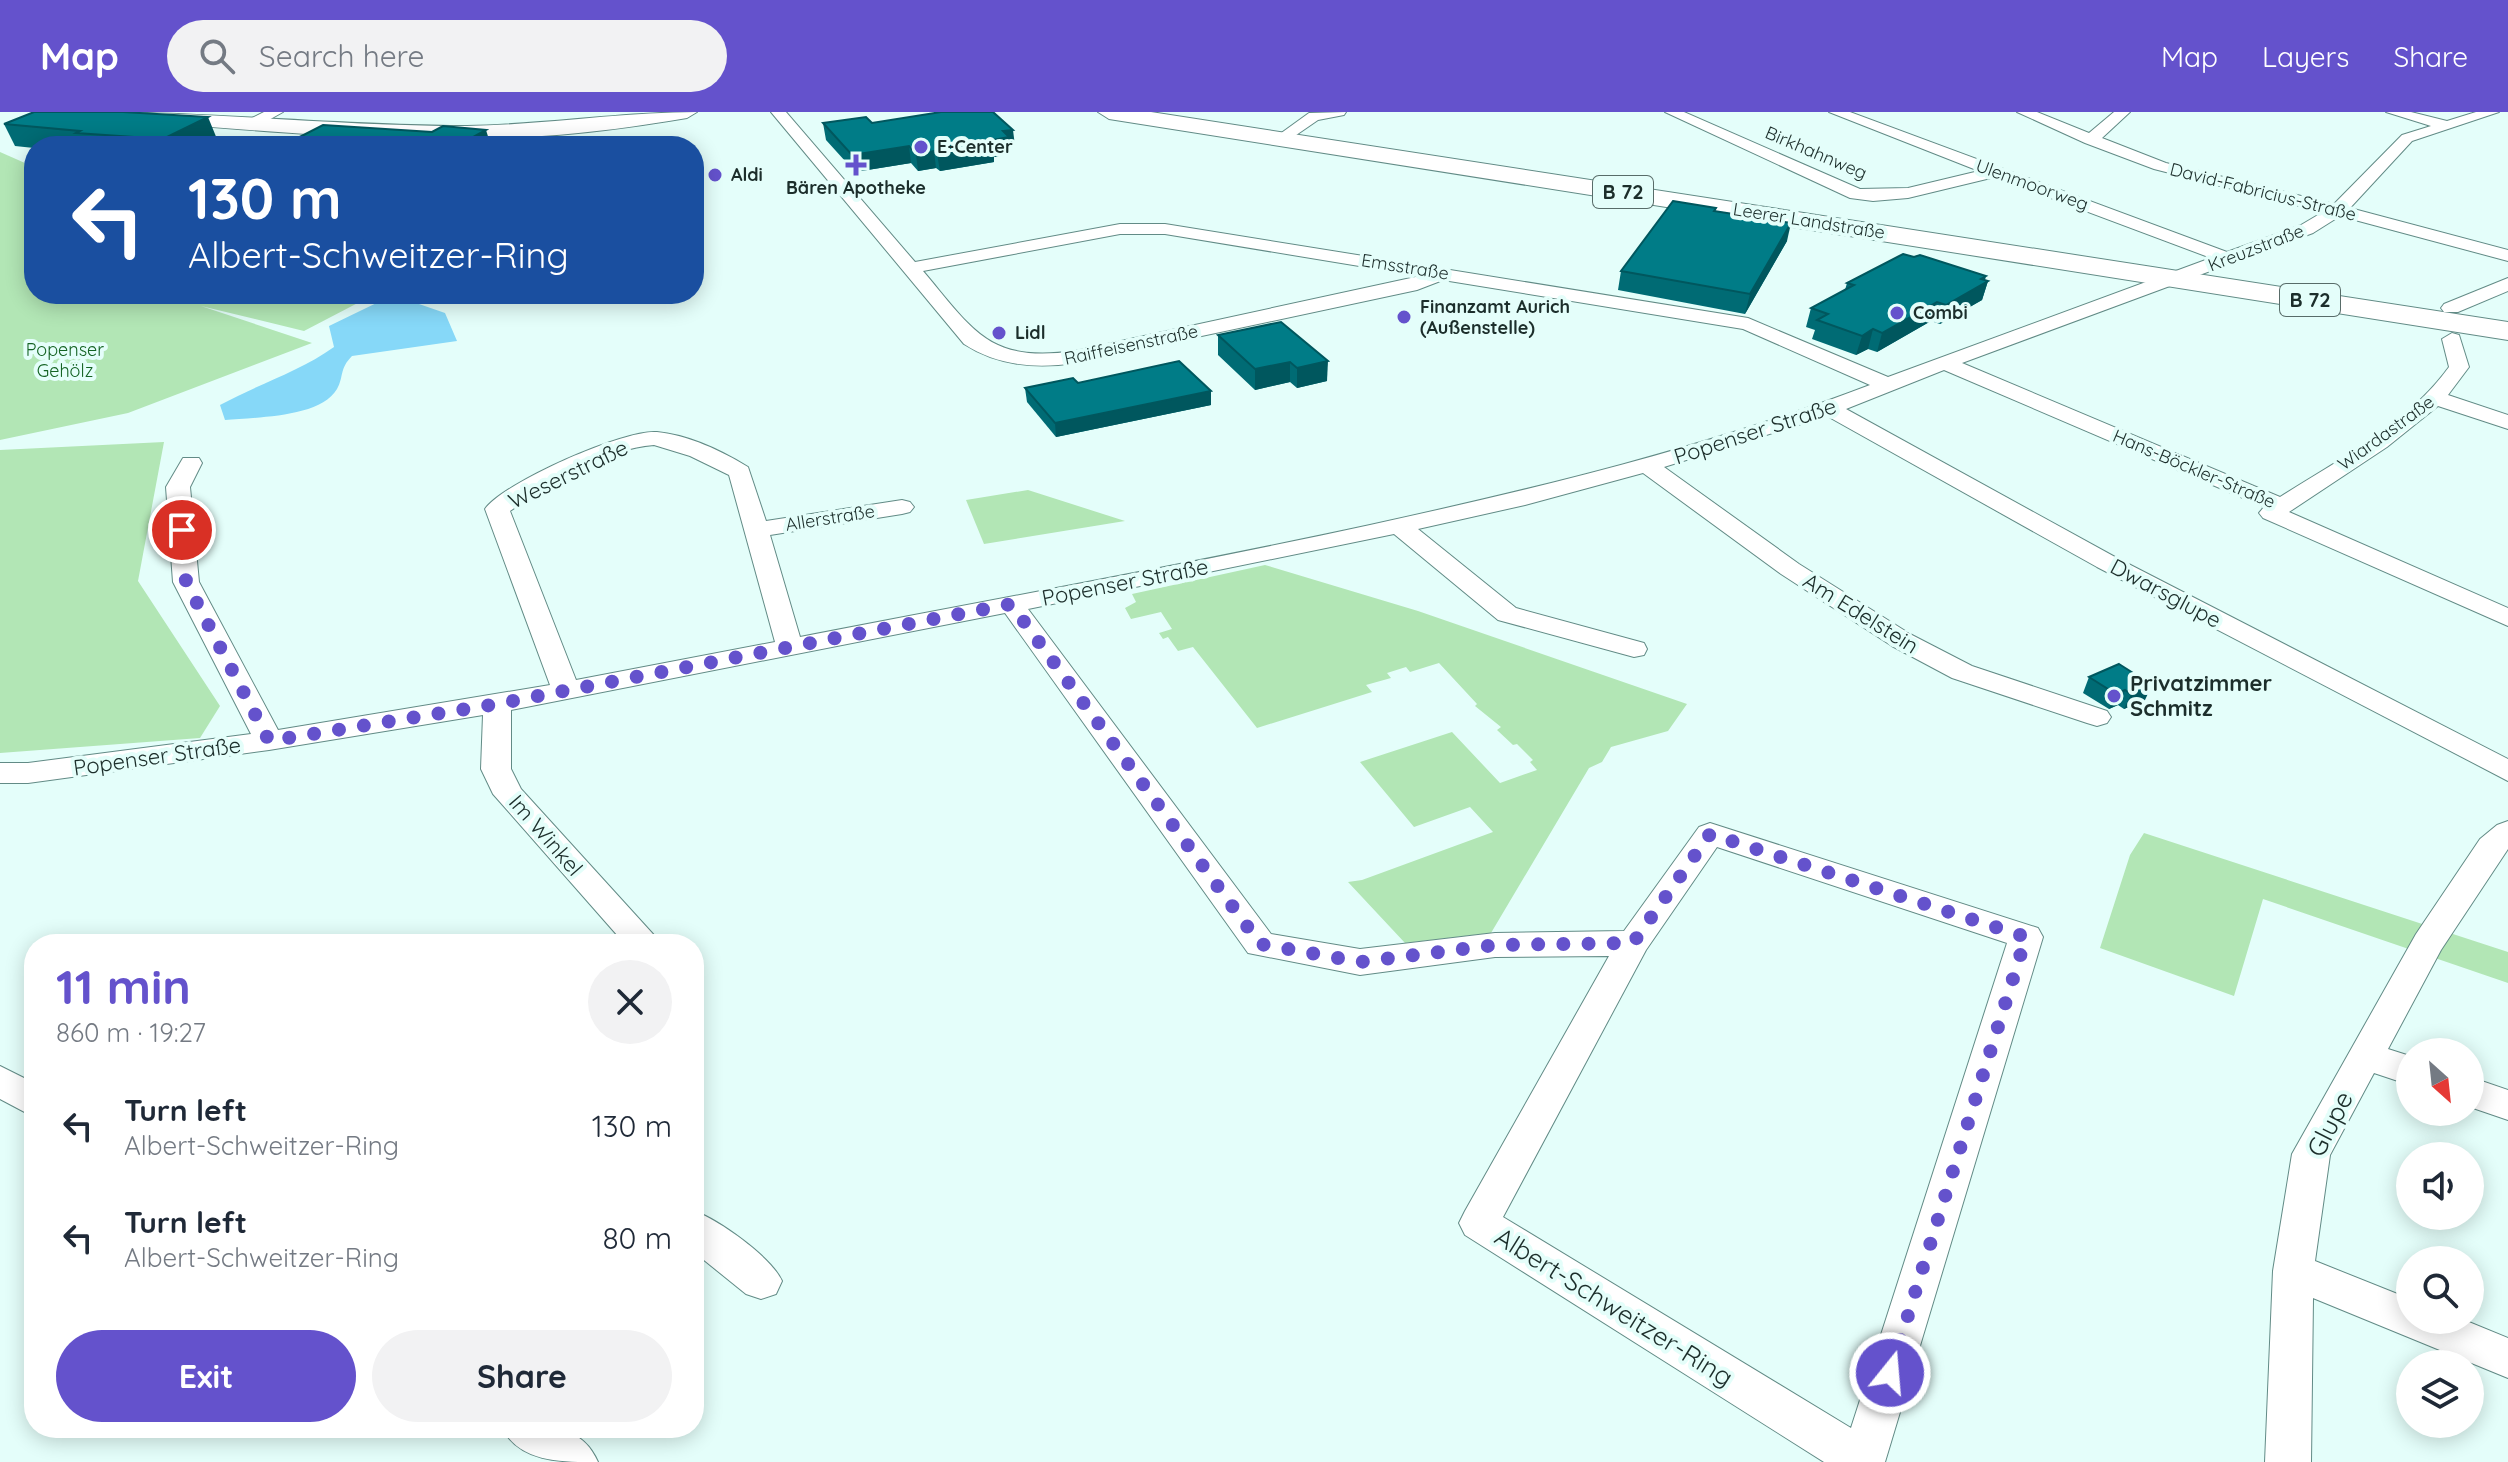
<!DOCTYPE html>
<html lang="en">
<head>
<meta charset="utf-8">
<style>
  body { margin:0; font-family:Quicksand,sans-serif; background:#f2f2f3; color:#1f2937; height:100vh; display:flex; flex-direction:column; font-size:30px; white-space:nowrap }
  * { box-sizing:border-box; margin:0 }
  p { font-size:26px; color:#747a83 }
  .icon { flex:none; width:44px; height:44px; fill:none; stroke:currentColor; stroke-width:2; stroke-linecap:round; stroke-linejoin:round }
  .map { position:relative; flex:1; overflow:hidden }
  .sheet { position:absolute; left:24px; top:822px; width:680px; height:504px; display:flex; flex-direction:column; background:#fff; border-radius:32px; box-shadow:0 4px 20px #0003 }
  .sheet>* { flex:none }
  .guide { position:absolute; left:24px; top:24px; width:680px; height:168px; border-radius:32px; box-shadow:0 4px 20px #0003; background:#1a4fa0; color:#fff; overflow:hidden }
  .needle { width:52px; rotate:153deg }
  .tools { position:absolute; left:2396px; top:926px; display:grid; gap:16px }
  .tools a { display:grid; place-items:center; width:88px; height:88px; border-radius:50%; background:#fff; box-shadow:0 4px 20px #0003; font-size:40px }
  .pin { position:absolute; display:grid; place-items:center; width:68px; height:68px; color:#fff; margin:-34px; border:4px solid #fff; border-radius:50%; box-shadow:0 2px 8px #0007 }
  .me { position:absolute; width:88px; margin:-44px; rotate:17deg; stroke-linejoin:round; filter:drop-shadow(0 0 6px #0008) }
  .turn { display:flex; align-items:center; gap:28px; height:168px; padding:0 32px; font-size:36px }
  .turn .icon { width:104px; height:104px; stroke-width:2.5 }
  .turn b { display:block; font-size:56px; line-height:68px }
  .round { display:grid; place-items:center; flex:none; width:84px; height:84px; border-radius:42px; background:#f2f2f3 }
  .summary { display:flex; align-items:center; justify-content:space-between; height:136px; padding:0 32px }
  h1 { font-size:48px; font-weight:700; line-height:60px; color:#6452cc }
  .cta { display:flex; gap:16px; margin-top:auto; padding:16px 32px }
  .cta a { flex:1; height:92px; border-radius:48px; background:#6452cc; color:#fff; font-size:32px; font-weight:700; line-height:92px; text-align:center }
  .cta a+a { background:#f2f2f3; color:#1f2937 }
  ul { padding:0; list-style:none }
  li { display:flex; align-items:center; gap:24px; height:112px; padding:0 32px }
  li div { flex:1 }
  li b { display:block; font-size:30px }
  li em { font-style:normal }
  header { display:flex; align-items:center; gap:48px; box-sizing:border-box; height:112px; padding:0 40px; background:#6452cc; color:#fff }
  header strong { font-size:38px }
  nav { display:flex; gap:44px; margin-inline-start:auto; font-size:28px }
  .search { width:560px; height:72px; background:#f2f2f3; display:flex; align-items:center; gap:20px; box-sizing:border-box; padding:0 28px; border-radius:44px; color:#747a83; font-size:30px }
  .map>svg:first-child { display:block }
  .green { fill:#b2e6b5 }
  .water { fill:#86d8f8 }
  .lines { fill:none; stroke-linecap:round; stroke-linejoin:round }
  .street-casing { stroke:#628b86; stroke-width:2 }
  .secondary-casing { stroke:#628b86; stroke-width:2 }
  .primary-casing { stroke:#628b86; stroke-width:2 }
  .street { fill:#fff; fill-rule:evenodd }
  .secondary { fill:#fff; fill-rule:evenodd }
  .primary { fill:#fff; fill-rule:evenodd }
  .wall { fill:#006b74 }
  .shaded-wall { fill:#00575e }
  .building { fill:#007c87; stroke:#00575e; stroke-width:2 }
  .route { stroke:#6452cc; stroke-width:14; stroke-dasharray:0 25.2 }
  .poi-dot { fill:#6452cc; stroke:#e4fefa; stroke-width:3 }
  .labels { text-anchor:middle; stroke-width:8; stroke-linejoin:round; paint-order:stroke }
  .far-poi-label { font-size:18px; font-weight:bold; fill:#1c2e2b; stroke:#e4fefa; text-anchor:start }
  .far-street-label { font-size:18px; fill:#1c2e2b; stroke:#e4fefa }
  .far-park-label { font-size:18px; fill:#146323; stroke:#e4fefa }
  .shield { fill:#e4fefa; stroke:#586c69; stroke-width:2 }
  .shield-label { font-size:20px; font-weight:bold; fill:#1c2e2b }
  .street-label { font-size:22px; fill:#1c2e2b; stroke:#e4fefa }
  .poi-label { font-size:22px; font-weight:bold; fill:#1c2e2b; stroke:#e4fefa; text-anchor:start }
  .near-street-label { font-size:26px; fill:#1c2e2b; stroke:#e4fefa }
</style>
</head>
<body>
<header>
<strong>Map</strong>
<div class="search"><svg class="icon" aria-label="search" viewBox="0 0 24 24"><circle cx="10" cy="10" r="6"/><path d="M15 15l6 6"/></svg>Search here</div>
<nav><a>Map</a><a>Layers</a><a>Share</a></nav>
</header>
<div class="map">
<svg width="2508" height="1350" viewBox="0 0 2508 1350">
  <rect width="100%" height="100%" fill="#e4fefa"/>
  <g class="green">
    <polygon points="0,40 34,55 34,182 196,182 193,185 199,182 375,182 304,219 201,194 312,231 128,301 0,328"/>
    <polygon points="164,330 138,469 220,594 200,626 0,641 0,338"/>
    <polygon points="1028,378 1125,409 984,432 966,388"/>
    <polygon points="1265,453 1418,499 1687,592 1668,619 1611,635 1602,650 1589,656 1491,821 1405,831 1348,770 1362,768 1493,720 1470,695 1414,715 1360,650 1452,620 1500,671 1537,658 1530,650 1533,648 1517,632 1513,633 1497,618 1501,615 1475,594 1477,592 1439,551 1410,560 1406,555 1387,561 1391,566 1366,573 1372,580 1257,616 1193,535 1178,539 1168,525 1163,527 1159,521 1172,517 1161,500 1131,507 1125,496 1136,490 1132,482"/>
    <polygon points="2144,721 2508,840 2508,871 2263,787 2234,884 2100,836 2130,743"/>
  </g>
  <path class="water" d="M393,183L445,201L457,229L352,244C339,257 344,265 337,277C320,306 255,305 225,308L220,293C258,272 299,260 334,235L329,214Z"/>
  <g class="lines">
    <g class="street-casing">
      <g id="street">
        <polygon points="264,0 283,0 258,14 248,14 248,8"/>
        <path d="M771,0H786L915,150L1120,112H1165L1748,206L1888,265L2211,146L1995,65L1908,86L1873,89L1850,86L1665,0H1684L1860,77L1908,76L1979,59L1829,0H1850L2227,140L2301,113L2323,100L2154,57L2085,31L2017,0H2037L2089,21L2114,0H2130L2102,26L2166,51L2334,92L2402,23L2431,14L2386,0H2411L2447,9L2476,0H2499L2412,29L2350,96L2508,138V149L2340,104L2313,121L1962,251L2280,385C2338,348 2408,312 2449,255L2442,227L2452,221L2459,223L2469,255L2448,283L2508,303V317L2438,294L2387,335L2289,400L2508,496V514L2263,406L2259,401L2264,395L1944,258L1846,297L2115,445L2508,647V669L2097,455L1827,304L1664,355L1799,452L1910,522L1972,554L2107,599L2111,605L2107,611L2097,614L2087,611L1952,566L1892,534L1781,462L1643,361L1525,393L1418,417L1516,496L1644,531L1647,537L1644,543L1634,545L1498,508L1394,422L1028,497L1271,822L1360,837L1495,821L1624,819L1699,715L1710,711L2038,816L2043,825L1885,1350H1824L1465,1123L1459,1111L1465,1099L1609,844L1495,845L1360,863L1248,841L1005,501L511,598V657L521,677L662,832H625L493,682L481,657L483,603L269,638L28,671H0V651H28L251,622L173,470L166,375L183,346H199L202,351L190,375L199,470L278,618L550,573L485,397C503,371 624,317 657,320C688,323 722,339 748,355L766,409L902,388L910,390L914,395L910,400L902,402L770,423L800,525C990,488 1181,454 1370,413C1539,376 1708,335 1870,273L1743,217L1443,168L1417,178L1075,251C1036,257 998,254 964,232ZM1120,122H1165L1420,164L1075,239C988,251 974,219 923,159ZM654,333L690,344L729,363L775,530L576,568L510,399C550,371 604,337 654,333ZM1717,735L2007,831L1851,1316L1503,1105L1646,838Z"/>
        <polygon points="1346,0 1344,3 1318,8 1286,30 1276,30 1273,27 1309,1"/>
        <polygon points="2508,166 2508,179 2458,200 2444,200 2441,196 2444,192"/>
        <polygon points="2508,709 2508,737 2441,838 2388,937 2410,944 2410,973 2374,961 2330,1043 2315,1149 2410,1187 2410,1208 2464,1208 2508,1226 2508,1266 2313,1186 2311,1350 2265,1350 2273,1159 2292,1042 2416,822 2480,727 2497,713"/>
        <polygon points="0,954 34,971 34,1005 0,987"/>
        <polygon points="2470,965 2508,978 2508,1008 2470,995"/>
        <path d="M694,1099C719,1108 771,1145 782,1169L776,1182L761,1187L746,1182L694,1140Z"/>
        <path d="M502,1316C540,1316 580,1308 598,1350C559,1350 520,1350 502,1316Z"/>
      </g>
    </g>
    <g class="secondary-casing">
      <path id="secondary" d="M90,0C216,0 341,14 467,14C544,13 620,0 697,0L687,6C639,14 591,21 542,24C395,34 247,17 100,6Z"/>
    </g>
    <g class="primary-casing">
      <polygon id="primary" points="1098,0 1151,0 2508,210 2508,228 1109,7"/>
    </g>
    <use href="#street" class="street"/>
    <use href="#secondary" class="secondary"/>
    <use href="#primary" class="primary"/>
  </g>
  <g class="wall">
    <polygon points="823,11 872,11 1015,34 1010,35 1011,42 994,45 994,50 940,59 936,56 918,59 911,51 855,60 826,28"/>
    <polygon points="4,12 217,27 203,34 34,34 34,36 15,34"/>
    <polygon points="1716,96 1715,99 1787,129 1745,202 1618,178 1621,159"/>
    <polygon points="1914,145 1988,169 1982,188 1940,212 1931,209 1877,240 1868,237 1856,243 1812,227 1815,218 1806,215 1811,196 1845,178 1847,171"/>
    <polygon points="1281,210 1327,269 1297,276 1290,270 1255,278 1218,243 1218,223"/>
    <polygon points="1078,271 1211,279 1211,293 1056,325 1027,290 1025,276"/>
    <polygon points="2119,552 2145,588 2124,597 2118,593 2109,597 2083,581 2089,565"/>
  </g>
  <g class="shaded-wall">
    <polygon points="208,5 217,27 203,34 166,34 163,27"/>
    <polygon points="486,18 491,34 457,34"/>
    <polygon points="1013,18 1015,34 1010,35 1011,42 994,45 994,50 940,59 937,42 987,29 1003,19"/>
    <polygon points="909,34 911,51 855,60 852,43"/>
    <polygon points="934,39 936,56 918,59 916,42"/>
    <polygon points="1791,111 1787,129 1745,202 1750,182"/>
    <polygon points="1986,164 1984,172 1988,169 1982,188 1940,212 1946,193"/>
    <polygon points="1937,190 1931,209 1877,240 1882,221"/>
    <polygon points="1873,217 1868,237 1856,243 1862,224"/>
    <polygon points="1328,249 1327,269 1297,276 1297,256"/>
    <polygon points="1290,250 1290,270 1255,278 1255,257"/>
    <polygon points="1211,279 1211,293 1056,325 1055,311"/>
    <polygon points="2152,573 2145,588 2124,597 2131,582"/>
    <polygon points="2125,578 2118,593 2109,597 2116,582"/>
  </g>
  <g class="building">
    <polygon points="34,0 123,0 208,5 163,27 76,21 80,19 4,12"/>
    <polygon points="941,0 993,0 1013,18 1003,19 1009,25 987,29 992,33 937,42 934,39 916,42 909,34 852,43 823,11 866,5 872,11"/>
    <polygon points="323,13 432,20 443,14 486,18 457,34 282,34"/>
    <polygon points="1673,89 1716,96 1714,99 1791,111 1750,182 1621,159"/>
    <polygon points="1903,142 1914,145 1920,143 1986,164 1981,167 1988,169 1946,193 1937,190 1882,221 1873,217 1862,224 1817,208 1828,202 1811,196 1854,173 1847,171"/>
    <polygon points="1281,210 1328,249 1297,256 1290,250 1255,257 1218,223"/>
    <polygon points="1179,249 1211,279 1055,311 1025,276 1073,266 1078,271"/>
    <polygon points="2119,552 2152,573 2131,582 2125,578 2116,582 2089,565"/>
  </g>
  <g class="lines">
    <polyline class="route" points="182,418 186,470 269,629 497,592 1011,492 1260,832 1360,850 1495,833 1633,831 1710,722 2026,825 1890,1261"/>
  </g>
  <g class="poi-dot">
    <circle cx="921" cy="35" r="8"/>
    <path d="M852 41h8v8h8v8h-8v8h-8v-8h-8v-8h8z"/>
    <circle cx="715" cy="63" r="8"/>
    <circle cx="1897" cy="201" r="8"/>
    <circle cx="1404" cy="205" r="8"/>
    <circle cx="999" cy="221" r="8"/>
    <circle cx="2114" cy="584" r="8"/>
  </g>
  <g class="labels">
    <g class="far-poi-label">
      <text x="937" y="41">E-Center</text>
      <text x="731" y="69">Aldi</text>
      <text x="856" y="82" text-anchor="middle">Bären Apotheke</text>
      <text x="1420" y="201">Finanzamt Aurich<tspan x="1420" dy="21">(Außenstelle)</tspan></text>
      <text x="1913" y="207">Combi</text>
      <text x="1015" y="227">Lidl</text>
    </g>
    <g class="far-street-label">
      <text transform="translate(1816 41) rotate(23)" y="6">Birkhahnweg</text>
      <text transform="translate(2032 73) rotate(20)" y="6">Ulenmoorweg</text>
      <text transform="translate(2263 80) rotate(14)" y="6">David-Fabricius-Straße</text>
      <text transform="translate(1809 109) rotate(9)" y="6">Leerer Landstraße</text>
      <text transform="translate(2256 136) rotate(-21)" y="6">Kreuzstraße</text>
      <text transform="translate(1405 155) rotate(9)" y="6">Emsstraße</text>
      <text transform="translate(1131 233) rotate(-12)" y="6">Raiffeisenstraße</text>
      <text transform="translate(2386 321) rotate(-36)" y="6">Wiardastraße</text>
      <text transform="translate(2194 357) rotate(23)" y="6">Hans-Böckler-Straße</text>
      <text transform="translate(830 406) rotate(-9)" y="6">Allerstraße</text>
    </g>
    <g class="far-park-label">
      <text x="65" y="244">Popenser<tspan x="65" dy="21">Gehölz</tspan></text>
    </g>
    <g class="shield">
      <rect x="1593" y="64" width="60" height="32" rx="6"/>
      <rect x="2280" y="172" width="60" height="32" rx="6"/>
    </g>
    <g class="shield-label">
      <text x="1623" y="87">B 72</text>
      <text x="2310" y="195">B 72</text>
    </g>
    <g class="street-label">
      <text transform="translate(1755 319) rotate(-18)" y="8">Popenser Straße</text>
      <text transform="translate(568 362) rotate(-26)" y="8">Weserstraße</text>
      <text transform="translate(1125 470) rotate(-11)" y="8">Popenser Straße</text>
      <text transform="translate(2166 481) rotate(28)" y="8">Dwarsglupe</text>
      <text transform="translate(1861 501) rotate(32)" y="8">Am Edelstein</text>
      <text transform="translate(157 644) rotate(-8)" y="8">Popenser Straße</text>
      <text transform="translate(546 723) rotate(49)" y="8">Im Winkel</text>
    </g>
    <g class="poi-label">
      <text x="2130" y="579">Privatzimmer<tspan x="2130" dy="25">Schmitz</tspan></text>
    </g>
    <g class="near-street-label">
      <text transform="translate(2330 1012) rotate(-63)" y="9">Glupe</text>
      <text transform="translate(1614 1195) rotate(32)" y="9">Albert-Schweitzer-Ring</text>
    </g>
  </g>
</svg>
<div class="tools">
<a><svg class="needle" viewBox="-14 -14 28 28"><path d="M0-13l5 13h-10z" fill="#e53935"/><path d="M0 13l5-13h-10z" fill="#747a83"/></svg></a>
<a><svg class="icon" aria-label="sound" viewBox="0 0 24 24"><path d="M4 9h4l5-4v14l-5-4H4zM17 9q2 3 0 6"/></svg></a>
<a><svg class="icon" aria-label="search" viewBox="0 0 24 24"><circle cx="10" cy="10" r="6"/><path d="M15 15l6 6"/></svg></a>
<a><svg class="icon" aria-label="layers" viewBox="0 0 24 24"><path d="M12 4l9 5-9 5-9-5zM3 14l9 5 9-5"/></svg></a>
</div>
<div class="pin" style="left:182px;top:418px;background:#d93025"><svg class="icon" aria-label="arrive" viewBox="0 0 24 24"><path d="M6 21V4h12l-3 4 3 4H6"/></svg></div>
<svg class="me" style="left:1890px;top:1261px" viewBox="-20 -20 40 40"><circle r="17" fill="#6452cc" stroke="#fff" stroke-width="3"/><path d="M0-11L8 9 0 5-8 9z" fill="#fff"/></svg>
<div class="guide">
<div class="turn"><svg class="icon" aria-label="left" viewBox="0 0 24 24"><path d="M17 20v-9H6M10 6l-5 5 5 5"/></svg><div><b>130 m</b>Albert-Schweitzer-Ring</div></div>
</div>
<section class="sheet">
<div class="summary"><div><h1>11 min</h1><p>860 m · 19:27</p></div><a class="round"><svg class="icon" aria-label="close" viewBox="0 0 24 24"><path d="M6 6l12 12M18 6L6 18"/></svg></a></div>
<ul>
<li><svg class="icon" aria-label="left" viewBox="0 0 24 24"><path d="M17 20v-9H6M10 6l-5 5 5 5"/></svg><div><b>Turn left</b><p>Albert-Schweitzer-Ring</p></div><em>130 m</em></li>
<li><svg class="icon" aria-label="left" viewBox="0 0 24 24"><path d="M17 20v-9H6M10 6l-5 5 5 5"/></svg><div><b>Turn left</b><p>Albert-Schweitzer-Ring</p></div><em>80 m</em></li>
</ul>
<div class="cta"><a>Exit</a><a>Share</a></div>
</section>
</div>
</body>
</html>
